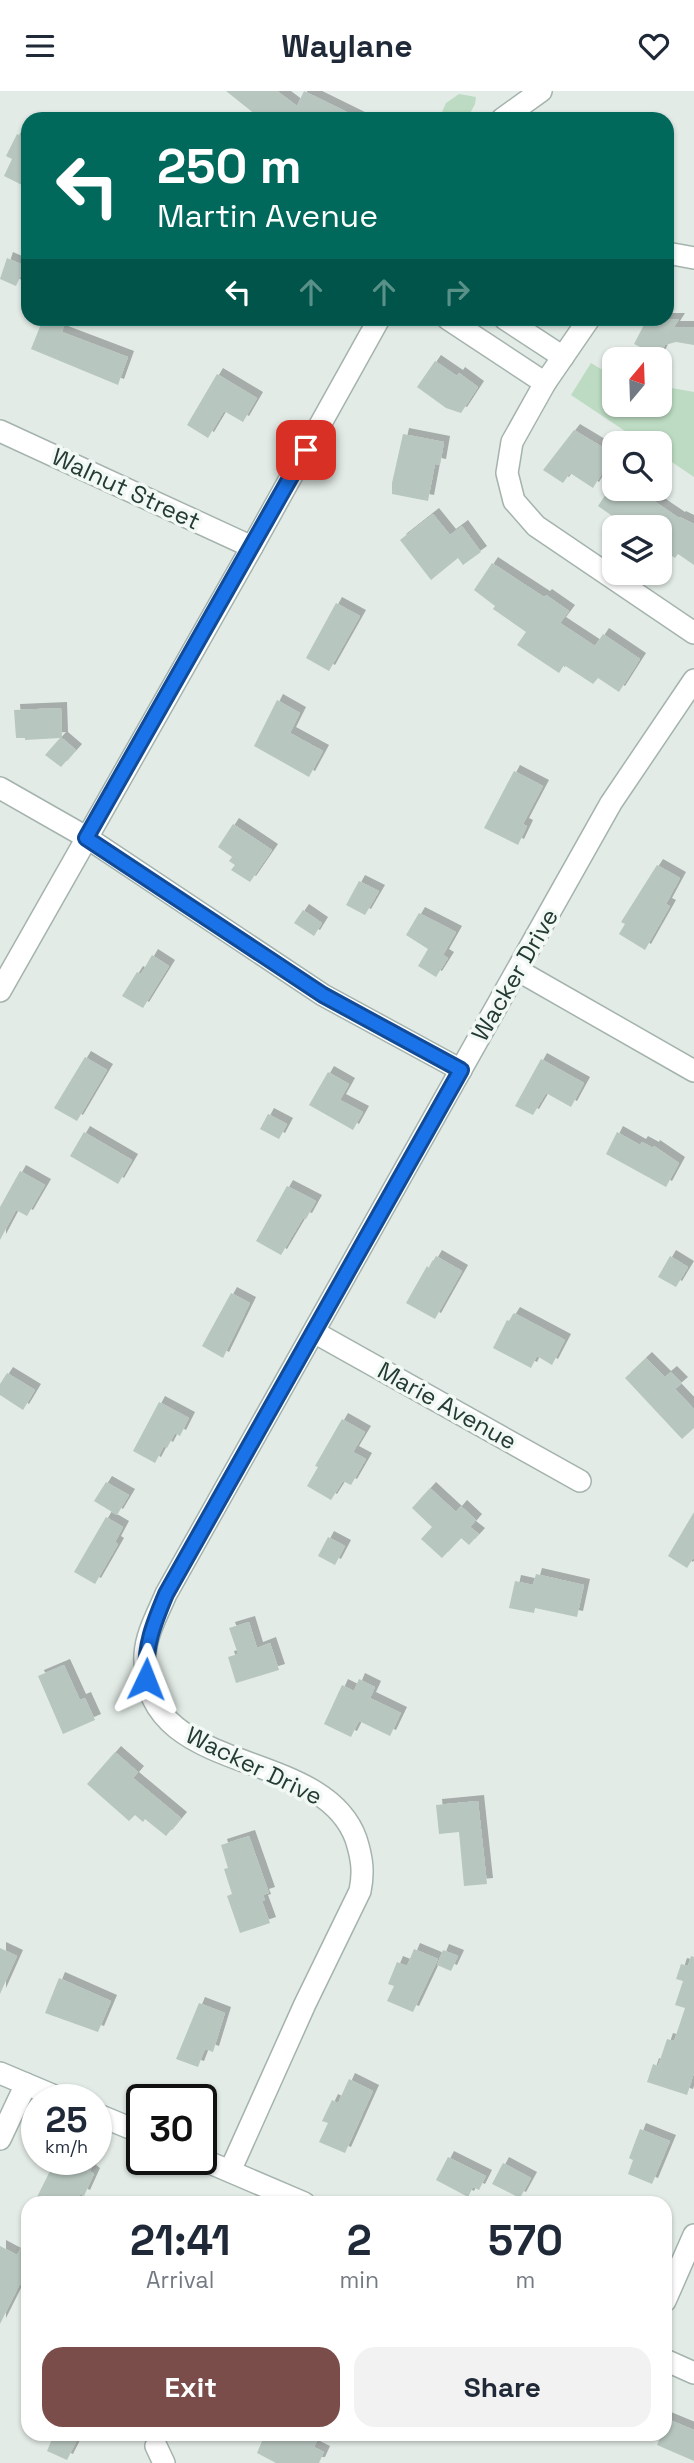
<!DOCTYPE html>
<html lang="en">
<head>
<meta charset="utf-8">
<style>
  body { margin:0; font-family:"Space Grotesk",sans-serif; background:#f2f2f3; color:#1f2937; height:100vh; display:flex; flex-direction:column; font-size:26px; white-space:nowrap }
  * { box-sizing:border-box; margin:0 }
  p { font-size:23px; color:#747a83 }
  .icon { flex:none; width:38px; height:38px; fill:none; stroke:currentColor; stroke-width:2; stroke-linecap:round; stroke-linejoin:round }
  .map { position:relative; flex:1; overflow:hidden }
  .sheet { position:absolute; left:21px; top:2105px; width:651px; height:245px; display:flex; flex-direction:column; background:#fff; border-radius:21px; box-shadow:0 2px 5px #0004 }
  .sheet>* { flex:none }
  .banner { position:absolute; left:21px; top:21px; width:653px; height:214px; border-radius:21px; box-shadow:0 2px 5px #0004; background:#00695c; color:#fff; overflow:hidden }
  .needle { width:46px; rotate:19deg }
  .tools { position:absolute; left:602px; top:256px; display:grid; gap:14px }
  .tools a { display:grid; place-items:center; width:70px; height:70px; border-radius:14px; background:#fff; box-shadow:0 2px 5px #0004; font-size:35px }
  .speed { position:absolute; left:21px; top:1993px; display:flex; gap:14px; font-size:35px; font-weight:700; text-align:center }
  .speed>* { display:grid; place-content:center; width:91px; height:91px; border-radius:50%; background:#fff; box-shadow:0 2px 5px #0004; line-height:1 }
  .speed small { font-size:18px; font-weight:400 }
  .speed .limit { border:4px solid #111; border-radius:10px; background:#fff; color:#111 }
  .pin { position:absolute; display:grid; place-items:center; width:60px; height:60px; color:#fff; margin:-30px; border-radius:14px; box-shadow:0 4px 10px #0006 }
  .me { position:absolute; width:77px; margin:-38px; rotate:2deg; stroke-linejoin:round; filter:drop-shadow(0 0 5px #0008) }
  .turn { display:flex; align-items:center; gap:24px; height:147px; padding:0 21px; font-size:32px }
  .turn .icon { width:91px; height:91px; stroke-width:2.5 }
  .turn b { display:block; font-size:49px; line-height:60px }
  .lanes { display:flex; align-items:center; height:66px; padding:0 21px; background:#0003; justify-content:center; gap:35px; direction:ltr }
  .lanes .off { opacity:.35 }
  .eta { display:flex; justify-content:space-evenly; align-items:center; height:119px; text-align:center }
  .eta b { font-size:42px; font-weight:600; line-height:49px }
  .primary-button { display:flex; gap:14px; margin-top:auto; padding:14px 21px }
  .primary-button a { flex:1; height:80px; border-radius:21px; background:#7a4d4a; color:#fff; font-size:28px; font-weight:600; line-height:80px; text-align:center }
  .primary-button a+a { background:#f2f2f3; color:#1f2937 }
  header { display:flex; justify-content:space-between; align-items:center; height:91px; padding:0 21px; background:#fff; font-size:32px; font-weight:600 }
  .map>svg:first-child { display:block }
  .green { fill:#bcdbc2 }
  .building { fill:#b7c6bf; filter:url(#shadow) }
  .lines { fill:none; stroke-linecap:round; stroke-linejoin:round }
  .street-casing { stroke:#a5b3ad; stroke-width:24 }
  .street { stroke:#fff; stroke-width:21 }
  .route-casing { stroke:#114b97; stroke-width:18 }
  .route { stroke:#1a73e8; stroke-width:12 }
  .labels { text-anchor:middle; stroke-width:7; stroke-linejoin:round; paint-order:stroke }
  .street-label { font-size:24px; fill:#233b33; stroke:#f2f8f4 }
</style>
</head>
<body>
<header><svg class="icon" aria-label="menu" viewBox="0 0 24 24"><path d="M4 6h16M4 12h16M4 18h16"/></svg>Waylane<svg class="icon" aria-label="heart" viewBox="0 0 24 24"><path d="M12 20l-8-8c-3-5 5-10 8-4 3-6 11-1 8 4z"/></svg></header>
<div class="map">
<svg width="694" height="2372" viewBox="0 0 694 2372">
  <defs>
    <filter id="shadow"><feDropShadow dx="6" dy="-6" stdDeviation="0" flood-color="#0004"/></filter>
  </defs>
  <rect width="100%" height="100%" fill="#e2ebe6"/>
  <g class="green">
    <polygon points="459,3 476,6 475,13 467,28 439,28 446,12"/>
    <polygon points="591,272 614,286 614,313 660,313 660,295 694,301 694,386 660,363 660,352 643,352 571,304"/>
  </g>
  <g class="building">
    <polygon points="226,0 277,0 297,15 304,0 361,28 261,28"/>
    <polygon points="17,43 28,49 28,97 4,85 12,68 6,65"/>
    <polygon points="7,167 25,175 16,195 0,188"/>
    <polygon points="43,228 64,234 62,241 128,266 118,294 31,258"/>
    <polygon points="647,228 679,228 674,236 694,236 694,254 676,251 665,254 659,265 634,253"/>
    <polygon points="435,270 457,285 459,282 478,296 461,322 446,317 417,296"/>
    <polygon points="217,283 257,307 243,331 224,320 208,347 187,334"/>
    <polygon points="574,339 614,363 593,397 570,382 563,392 543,379"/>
    <polygon points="403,343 444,351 440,374 435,373 428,410 392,403 392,392"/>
    <polygon points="610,397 635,397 679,427 680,426 694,433 694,474 678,463 675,467 660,457 660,436 628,436 598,415"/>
    <polygon points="433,423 450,444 462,435 481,461 463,474 458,467 431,489 400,449"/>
    <polygon points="492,472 544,506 546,504 569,520 560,532 595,555 603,543 640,568 619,601 598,587 593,593 564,574 559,582 517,554 526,541 493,518 495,515 474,499"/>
    <polygon points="336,512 360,525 329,580 306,567"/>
    <polygon points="277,609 300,622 290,642 323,660 309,686 254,655"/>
    <polygon points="61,617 62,647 76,659 61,676 45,664 60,647 25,649 25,647 16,647 14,619"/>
    <polygon points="514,680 543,695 523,733 527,735 518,754 484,737"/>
    <polygon points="233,733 272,759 250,791 231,779 235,774 229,770 232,766 218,756"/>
    <polygon points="657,774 680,787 666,813 670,815 645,859 619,843 625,833 621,831"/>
    <polygon points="359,790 379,800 365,824 346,814"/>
    <polygon points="303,819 322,832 314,845 294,832"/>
    <polygon points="419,822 456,841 443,864 448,867 436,886 418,875 428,858 406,844"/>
    <polygon points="152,864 169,875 143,917 122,905 137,881 141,883"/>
    <polygon points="85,966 107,979 77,1030 54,1017"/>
    <polygon points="541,968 584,992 571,1016 546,1002 533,1024 515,1015"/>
    <polygon points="328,981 349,993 340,1009 363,1021 353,1039 309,1014"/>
    <polygon points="268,1023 287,1033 279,1048 260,1038"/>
    <polygon points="84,1041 132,1069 118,1093 70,1065"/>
    <polygon points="617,1041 640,1054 642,1051 653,1057 654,1055 679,1072 666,1096 606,1063"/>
    <polygon points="20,1080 45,1094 27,1125 16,1119 0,1149 0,1116"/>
    <polygon points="287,1095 316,1110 306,1128 303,1127 281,1164 256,1150"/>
    <polygon points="436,1165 462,1180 435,1228 406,1212 427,1175 429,1177"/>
    <polygon points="670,1165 688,1176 676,1196 658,1186"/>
    <polygon points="231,1202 250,1212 223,1267 202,1255"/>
    <polygon points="514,1222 565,1249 552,1274 537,1265 531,1277 493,1257 507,1229 509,1230"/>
    <polygon points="646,1267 665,1286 671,1281 682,1292 675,1298 694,1318 694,1337 682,1348 625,1287"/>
    <polygon points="7,1282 35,1299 23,1319 0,1304 0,1293"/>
    <polygon points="159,1311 189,1327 180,1345 175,1342 167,1357 164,1355 155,1372 133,1360"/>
    <polygon points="342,1328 365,1341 353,1361 366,1368 351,1394 343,1390 331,1409 307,1395 318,1376 315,1375"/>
    <polygon points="106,1391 129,1404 117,1424 94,1410"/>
    <polygon points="430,1397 456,1421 461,1415 476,1429 470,1436 479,1443 469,1454 461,1447 442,1467 421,1448 432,1436 412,1417"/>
    <polygon points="694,1421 694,1466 687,1477 668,1465"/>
    <polygon points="106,1426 123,1436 115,1451 118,1453 95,1493 74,1481"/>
    <polygon points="328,1446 345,1455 335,1474 318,1465"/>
    <polygon points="536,1483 584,1494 577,1526 535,1517 534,1522 509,1517 515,1490 533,1494"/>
    <polygon points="249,1531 257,1557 270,1552 279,1579 236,1592 228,1566 238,1563 229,1537"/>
    <polygon points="64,1574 80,1609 85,1607 95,1629 63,1643 38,1585"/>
    <polygon points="359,1588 375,1596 370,1607 401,1622 390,1645 359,1630 351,1646 324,1633 342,1594 354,1600"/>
    <polygon points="115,1661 138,1681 133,1687 181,1727 166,1745 145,1728 143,1731 135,1724 129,1730 87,1693"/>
    <polygon points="478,1710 487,1793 464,1795 459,1741 439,1743 436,1714"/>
    <polygon points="249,1745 269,1802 263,1804 265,1809 262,1810 270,1832 240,1842 227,1805 232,1803 224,1778 228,1777 221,1754"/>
    <polygon points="0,1857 17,1865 0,1903"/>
    <polygon points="414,1858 438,1868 413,1921 387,1910 394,1895 388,1893 397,1871 407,1875"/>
    <polygon points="443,1859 458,1865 451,1880 437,1874"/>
    <polygon points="691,1865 694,1866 694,1982 687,2004 647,1991 653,1973 658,1975 667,1948 674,1950 685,1917 675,1914 683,1890 676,1888 681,1873 688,1875"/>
    <polygon points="59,1887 111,1910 98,1941 45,1922"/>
    <polygon points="199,1912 225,1922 213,1961 205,1958 198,1976 176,1968"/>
    <polygon points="349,1988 373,2000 345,2062 319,2051 328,2032 322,2030 332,2009 338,2012"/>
    <polygon points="640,2038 670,2050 652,2093 628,2083 633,2069 629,2067"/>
    <polygon points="448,2066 486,2085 479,2099 473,2096 468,2106 436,2089"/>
    <polygon points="56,2068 75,2068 92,2076 90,2080 94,2083 84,2105 80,2103 76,2112 34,2112"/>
    <polygon points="503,2072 531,2087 520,2107 492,2093"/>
    <polygon points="28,2141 28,2197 20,2193 0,2233 0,2155 17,2164"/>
    <polygon points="665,2327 694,2339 694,2370 657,2354 662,2343 665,2343"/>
    <polygon points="54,2343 80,2343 67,2369 47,2360"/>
    <polygon points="265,2343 320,2343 314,2356 324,2361 319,2372 276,2372 257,2362"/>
  </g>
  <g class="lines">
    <g class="street-casing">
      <g id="street">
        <polyline points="502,28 541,0"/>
        <polyline points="667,162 694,167"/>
        <polyline points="448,228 545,292"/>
        <polyline points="505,228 563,266"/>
        <polyline points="589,228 545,292 512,351 507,382 514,410 536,435 694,542"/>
        <polyline points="0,340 252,456"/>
        <polyline points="0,697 86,746 323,904 461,979"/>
        <polyline points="519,880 694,980"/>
        <polyline points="0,900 252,456 379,228"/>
        <polyline points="314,1241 580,1390"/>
        <polyline points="0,1982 64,2009"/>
        <polyline points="96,2023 142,2042"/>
        <polyline points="0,2048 26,1993"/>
        <polyline points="201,2068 304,2112"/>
        <path d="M230,2080L305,1913L360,1800C364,1781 362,1767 356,1748C322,1653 140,1689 145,1564C146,1543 158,1522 166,1503L611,712L694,589"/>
        <polyline points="665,2210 694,2144"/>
        <polyline points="665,2269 694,2282"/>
        <polyline points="156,2355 164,2372"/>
      </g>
    </g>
    <use href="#street" class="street"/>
  </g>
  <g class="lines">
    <g class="route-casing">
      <path id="route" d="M146,1588C145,1554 153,1534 166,1503L461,979L323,904L86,747L306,359"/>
    </g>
    <use href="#route" class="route"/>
  </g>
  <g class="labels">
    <g class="street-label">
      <text transform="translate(126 398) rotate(25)" y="8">Walnut Street</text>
      <text transform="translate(515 884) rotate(-60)" y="8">Wacker Drive</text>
      <text transform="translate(447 1315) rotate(29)" y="8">Marie Avenue</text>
      <text transform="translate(254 1675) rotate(26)" y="8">Wacker Drive</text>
    </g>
  </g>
</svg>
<div class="tools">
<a><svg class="needle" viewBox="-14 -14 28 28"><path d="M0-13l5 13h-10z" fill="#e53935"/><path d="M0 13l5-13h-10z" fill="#747a83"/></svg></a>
<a><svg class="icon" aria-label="search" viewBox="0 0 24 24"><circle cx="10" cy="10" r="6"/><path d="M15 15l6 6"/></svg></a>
<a><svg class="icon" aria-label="layers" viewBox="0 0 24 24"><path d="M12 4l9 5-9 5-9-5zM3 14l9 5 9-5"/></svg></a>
</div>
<div class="speed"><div>25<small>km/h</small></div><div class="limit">30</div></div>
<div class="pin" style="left:306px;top:359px;background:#d93025"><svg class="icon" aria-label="arrive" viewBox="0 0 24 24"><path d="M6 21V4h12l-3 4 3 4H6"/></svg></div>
<svg class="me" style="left:146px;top:1588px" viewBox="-20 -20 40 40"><path d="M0-17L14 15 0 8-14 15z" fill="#1a73e8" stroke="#fff" stroke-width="4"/></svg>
<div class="banner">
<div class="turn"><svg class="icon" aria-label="left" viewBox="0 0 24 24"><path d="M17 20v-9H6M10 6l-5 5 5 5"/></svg><div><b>250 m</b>Martin Avenue</div></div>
<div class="lanes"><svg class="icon" aria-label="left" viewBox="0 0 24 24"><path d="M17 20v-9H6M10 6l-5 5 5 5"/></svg><svg class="icon off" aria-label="ahead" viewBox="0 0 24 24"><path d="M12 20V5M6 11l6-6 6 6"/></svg><svg class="icon off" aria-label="ahead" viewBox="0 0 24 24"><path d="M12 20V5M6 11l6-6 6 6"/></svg><svg class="icon off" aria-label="right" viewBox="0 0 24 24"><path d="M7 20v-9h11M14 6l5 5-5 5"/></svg></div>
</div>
<section class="sheet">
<div class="eta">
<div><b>21:41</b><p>Arrival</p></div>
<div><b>2</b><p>min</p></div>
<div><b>570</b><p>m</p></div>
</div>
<div class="primary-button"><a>Exit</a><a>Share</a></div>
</section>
</div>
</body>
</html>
